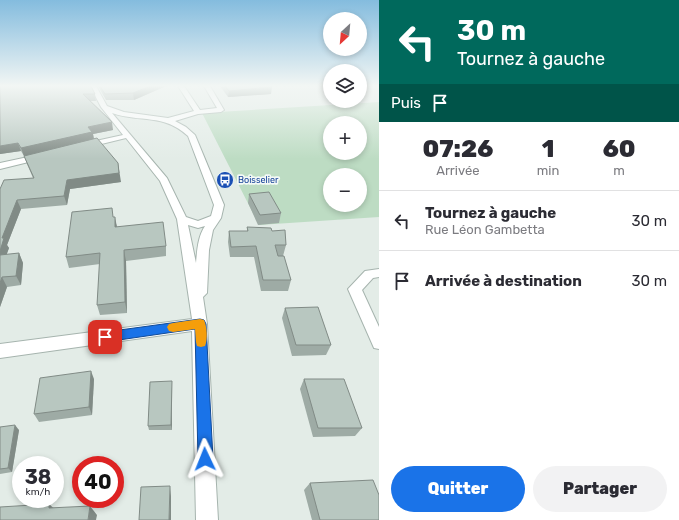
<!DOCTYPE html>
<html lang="fr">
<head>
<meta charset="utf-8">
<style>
  body { margin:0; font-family:Rubik,sans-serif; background:#f2f2f3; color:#2b2b33; height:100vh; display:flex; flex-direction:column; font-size:15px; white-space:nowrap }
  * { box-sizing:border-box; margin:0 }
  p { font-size:13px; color:#7c7c81 }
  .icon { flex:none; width:22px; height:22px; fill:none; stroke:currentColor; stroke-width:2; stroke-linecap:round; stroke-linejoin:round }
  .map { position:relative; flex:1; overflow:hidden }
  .panel { display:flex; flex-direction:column; background:#fff; width:300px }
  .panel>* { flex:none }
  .hud { background:#00695c; color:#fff; overflow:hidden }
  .needle { width:26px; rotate:206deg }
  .controls { position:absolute; left:323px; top:12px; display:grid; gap:8px }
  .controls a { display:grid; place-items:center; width:44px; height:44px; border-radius:50%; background:#fff; box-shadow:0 2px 6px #0003; font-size:20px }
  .speed { position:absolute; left:12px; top:456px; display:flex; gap:8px; font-size:20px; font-weight:700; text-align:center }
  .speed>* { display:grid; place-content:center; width:52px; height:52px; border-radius:50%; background:#fff; box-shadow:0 2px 6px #0003; line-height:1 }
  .speed small { font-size:10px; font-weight:400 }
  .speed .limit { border:6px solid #d22; background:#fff; color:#111 }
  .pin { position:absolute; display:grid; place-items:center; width:34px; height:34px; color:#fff; margin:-17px; border-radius:8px; box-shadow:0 2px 6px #0006 }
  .me { position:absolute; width:44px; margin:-22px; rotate:358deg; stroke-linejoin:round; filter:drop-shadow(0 0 3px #0008) }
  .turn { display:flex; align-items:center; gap:14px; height:84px; padding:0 12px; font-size:18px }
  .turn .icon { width:52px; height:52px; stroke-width:2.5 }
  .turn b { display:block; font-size:28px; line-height:34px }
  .then { display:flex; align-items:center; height:38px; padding:0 12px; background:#0003; gap:8px; font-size:15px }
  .eta { display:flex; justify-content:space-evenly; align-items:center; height:68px; text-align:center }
  .eta b { font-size:24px; font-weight:800; line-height:28px }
  .primary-button { display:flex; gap:8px; margin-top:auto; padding:8px 12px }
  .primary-button a { flex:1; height:46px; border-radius:24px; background:#1a73e8; color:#fff; font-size:16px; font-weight:800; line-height:46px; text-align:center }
  .primary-button a+a { background:#f2f2f3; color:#2b2b33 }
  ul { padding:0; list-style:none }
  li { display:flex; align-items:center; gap:12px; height:60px; padding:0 12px; border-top:1px solid #e1e1e2 }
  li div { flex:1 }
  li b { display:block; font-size:15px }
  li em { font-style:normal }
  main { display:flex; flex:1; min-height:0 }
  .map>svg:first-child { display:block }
  .green { fill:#bddcc3; fill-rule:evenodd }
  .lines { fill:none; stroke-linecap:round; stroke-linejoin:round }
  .minor-casing { stroke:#a6b4ae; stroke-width:2 }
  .minor { fill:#fff; fill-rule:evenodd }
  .wall { fill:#9eaba5 }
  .shaded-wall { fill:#818b86 }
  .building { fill:#b8c7c0; stroke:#818b86 }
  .route { fill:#1a73e8; stroke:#114b97 }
  .slow { fill:#f59e0b }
  .labels { text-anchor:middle; stroke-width:3.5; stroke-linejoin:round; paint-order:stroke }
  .far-transit-label { font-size:9px; fill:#164399; stroke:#f3f9f6; text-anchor:start }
</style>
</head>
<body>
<main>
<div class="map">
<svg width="379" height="520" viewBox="0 0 379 520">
  <rect width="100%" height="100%" fill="#e3ece7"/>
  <path class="green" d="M379,102V217L259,225L202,113ZM330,123H360V153H330ZM330,175H360V205H330Z"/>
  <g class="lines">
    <g class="minor-casing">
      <g id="minor">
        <path d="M90,86H96L107,106L124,112L168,118L194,111L178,86H184L200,110L217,108L204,86H210L224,110L221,112L198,114L175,121L186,127L195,135L224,205L221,218L213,230L209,250L207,293L203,297L207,324L218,520H196L192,331L0,358V344L192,319L177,219L160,181L126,138L85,148L81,146L82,144L123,135L101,107ZM112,113C141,123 163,113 188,136L214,205L211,216L198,221L186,217L167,178ZM188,225L198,228L205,226C198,236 197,251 196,263Z"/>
        <polygon points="42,154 45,154 46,156 45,158 0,169 0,163"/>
        <polygon points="379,269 379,277 373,278 362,290 379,327 379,349 374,348 348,289 365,271"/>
      </g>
    </g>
    <use href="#minor" class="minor"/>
  </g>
  <g class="wall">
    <polygon points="0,86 95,94 96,101 90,101 113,130 93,134 94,139 121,182 70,189 67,205 21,209 7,245 9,248 6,255 19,253 23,263 21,285 7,287 0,307 0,189 33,178 27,164 24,156 21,151 0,154"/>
    <polygon points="98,86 166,86 134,100 106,100"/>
    <polygon points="220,86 271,86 271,94 228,97"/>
    <polygon points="249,194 281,213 279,223 258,225 248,203"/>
    <polygon points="114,217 117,227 166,246 166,256 126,261 127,313 100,315 97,305 100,264 69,268 66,257"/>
    <polygon points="247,227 272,231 286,245 283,256 291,280 288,291 261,291 254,257 230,257 228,242 229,231 247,231"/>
    <polygon points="285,308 331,345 326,355 292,356 282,318"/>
    <polygon points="94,379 92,415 39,422 34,414"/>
    <polygon points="304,379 362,428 355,436 313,437 300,389"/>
    <polygon points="172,387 172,430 149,430 148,426"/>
    <polygon points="0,427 19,430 12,472 0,474"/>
    <polygon points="310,483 379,520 312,520 304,490"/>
  </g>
  <g class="shaded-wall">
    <polygon points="150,86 166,86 134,100 133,93"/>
    <polygon points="272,87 271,94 228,97 229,91"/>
    <polygon points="112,122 113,130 93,134 94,140 24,156 21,148 88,127"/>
    <polygon points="18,143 21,151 0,154 0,146"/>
    <polygon points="118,163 121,182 70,189 67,205 64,196 67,180"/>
    <polygon points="17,200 21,209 7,245 9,248 3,265 0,259 0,251 2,238"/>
    <polygon points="115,217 117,227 115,227"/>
    <polygon points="124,250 126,261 127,313 125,302"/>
    <polygon points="19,253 23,263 21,285 16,276"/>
    <polygon points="2,277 7,287 0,307 0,283"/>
    <polygon points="91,371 94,379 92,415 89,407"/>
    <polygon points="172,381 172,430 171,425"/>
    <polygon points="15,425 19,430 12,472 8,468"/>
    <polygon points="170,486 171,496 171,520 169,520"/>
    <polygon points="49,504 59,513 49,508"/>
    <polygon points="90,506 97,515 96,520 88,520"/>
  </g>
  <g class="building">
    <polygon points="0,86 91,86 95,94 83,94 112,122 88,127 92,132 21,148 18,143 0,146"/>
    <polygon points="100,86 150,86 133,93 105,94"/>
    <polygon points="225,86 271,86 272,87 229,91"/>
    <polygon points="97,138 118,163 119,173 67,180 64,196 17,200 2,238 4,238 0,251 0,189 4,180 34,178 24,156"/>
    <polygon points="269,192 281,213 260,215 249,194"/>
    <polygon points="112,208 113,217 115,217 115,227 163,222 166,246 124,250 125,302 97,305 100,253 66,257 72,212"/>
    <polygon points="247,227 271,228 272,231 285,230 286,245 275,245 278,256 284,256 291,280 263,280 256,246 231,247 229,231 248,231"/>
    <polygon points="19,253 16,276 2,277 0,283 0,255"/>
    <polygon points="318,307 331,345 296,345 285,308"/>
    <polygon points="91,371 89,407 34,414 40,378"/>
    <polygon points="304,379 344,379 362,428 318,428"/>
    <polygon points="172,381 171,425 148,426 150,382"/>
    <polygon points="15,425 8,468 0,469 0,427"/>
    <polygon points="373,480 379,495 379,520 320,520 310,483"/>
    <polygon points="170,486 169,520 139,520 141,487"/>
    <polygon points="49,504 49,508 90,506 88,520 0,520 0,507"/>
  </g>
  <linearGradient id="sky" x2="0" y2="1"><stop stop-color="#84bcde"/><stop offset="0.54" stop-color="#f2f6f4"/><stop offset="1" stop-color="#f2f6f4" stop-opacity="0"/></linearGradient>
  <rect width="379" height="159" fill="url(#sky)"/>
  <polygon class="route" points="200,319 204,320 206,324 213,459 211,464 205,466 200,464 198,459 195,329 105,342 101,340 99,337 101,333 105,332"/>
  <path class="slow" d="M200,319L204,320C207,327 208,339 205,346L201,347L197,346L196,342L195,329L173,332L169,331L167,327L169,324L173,323Z"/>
  <defs>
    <g id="bus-disc" transform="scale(0.9)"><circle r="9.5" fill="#1a4fb4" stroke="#f3f9f6"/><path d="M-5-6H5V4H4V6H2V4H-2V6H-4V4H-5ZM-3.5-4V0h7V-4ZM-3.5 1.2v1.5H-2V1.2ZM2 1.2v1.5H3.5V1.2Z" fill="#fff"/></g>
  </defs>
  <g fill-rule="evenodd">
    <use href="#bus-disc" x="225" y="180"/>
  </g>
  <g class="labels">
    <g class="far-transit-label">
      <text x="238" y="183">Boisselier</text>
    </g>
  </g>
</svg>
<div class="controls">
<a><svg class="needle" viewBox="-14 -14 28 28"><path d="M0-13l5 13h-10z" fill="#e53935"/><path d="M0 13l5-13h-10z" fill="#7c7c81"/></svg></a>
<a><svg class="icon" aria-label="layers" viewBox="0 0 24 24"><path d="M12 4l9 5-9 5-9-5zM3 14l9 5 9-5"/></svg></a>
<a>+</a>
<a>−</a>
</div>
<div class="speed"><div>38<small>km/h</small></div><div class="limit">40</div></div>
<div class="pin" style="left:105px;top:337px;background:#d93025"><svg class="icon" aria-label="arrive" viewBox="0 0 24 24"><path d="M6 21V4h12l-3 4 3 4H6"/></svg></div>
<svg class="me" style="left:205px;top:459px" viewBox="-20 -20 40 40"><path d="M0-17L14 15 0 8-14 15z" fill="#1a73e8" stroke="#fff" stroke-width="4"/></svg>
</div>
<section class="panel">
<div class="hud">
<div class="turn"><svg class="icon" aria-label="left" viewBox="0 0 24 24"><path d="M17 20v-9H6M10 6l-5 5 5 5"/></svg><div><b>30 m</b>Tournez à gauche</div></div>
<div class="then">Puis<svg class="icon" aria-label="arrive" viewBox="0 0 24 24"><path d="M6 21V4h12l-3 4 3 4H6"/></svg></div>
</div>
<div class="eta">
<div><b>07:26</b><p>Arrivée</p></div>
<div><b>1</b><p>min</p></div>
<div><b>60</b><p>m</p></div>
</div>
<ul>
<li><svg class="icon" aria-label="left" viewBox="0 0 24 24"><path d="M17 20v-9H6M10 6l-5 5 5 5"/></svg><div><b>Tournez à gauche</b><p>Rue Léon Gambetta</p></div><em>30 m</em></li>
<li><svg class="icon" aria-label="arrive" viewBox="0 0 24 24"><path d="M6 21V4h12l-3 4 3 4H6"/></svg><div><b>Arrivée à destination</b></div><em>30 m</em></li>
</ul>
<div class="primary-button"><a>Quitter</a><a>Partager</a></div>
</section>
</main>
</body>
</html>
